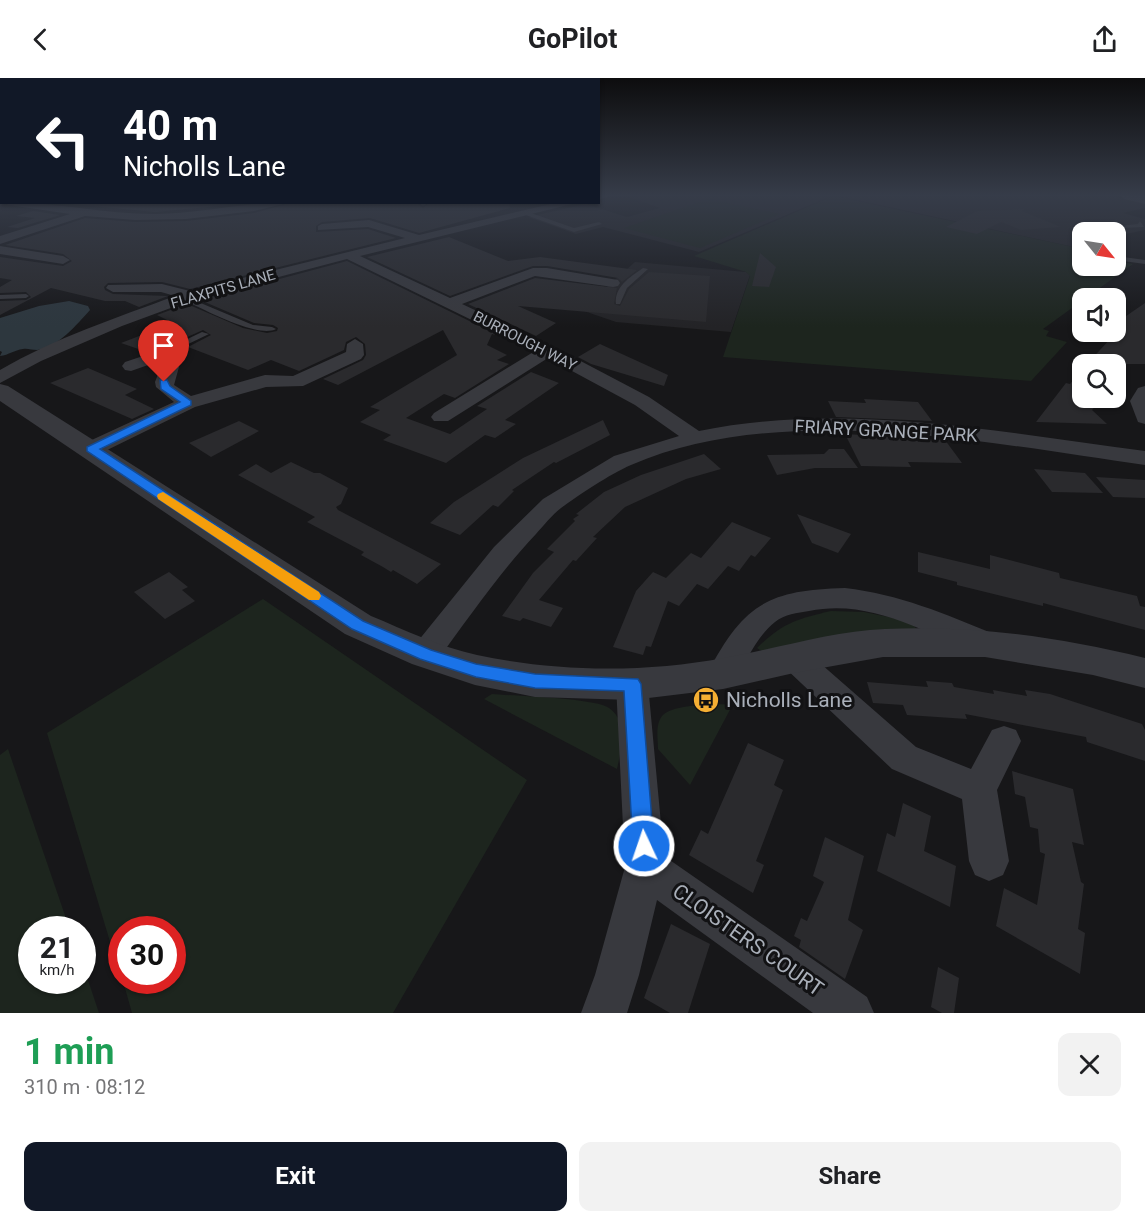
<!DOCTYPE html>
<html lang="en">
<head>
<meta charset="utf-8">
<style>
  body { margin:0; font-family:Roboto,sans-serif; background:#f2f2f2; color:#202124; height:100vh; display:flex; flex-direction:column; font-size:22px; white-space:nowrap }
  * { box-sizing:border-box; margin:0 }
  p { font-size:20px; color:#757577 }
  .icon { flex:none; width:33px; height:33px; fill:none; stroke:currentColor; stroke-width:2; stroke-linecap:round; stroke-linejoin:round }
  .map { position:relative; height:935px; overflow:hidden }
  .panel { display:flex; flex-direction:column; background:#fff; flex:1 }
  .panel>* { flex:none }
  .banner { position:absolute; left:0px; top:0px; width:600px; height:126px; box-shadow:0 2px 4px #0004; background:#111827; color:#fff; overflow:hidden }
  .needle { width:39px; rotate:120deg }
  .tools { position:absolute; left:1072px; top:144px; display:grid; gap:12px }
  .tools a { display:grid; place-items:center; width:54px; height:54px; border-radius:12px; background:#fff; box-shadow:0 2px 4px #0004; font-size:30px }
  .speed { position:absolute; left:18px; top:838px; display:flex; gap:12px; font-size:30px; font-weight:700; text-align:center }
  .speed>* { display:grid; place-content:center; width:78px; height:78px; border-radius:50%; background:#fff; box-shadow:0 2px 4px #0004; line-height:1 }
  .speed small { font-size:15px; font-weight:400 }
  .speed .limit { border:9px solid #d22; background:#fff; color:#111 }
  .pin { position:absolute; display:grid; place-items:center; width:51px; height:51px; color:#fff; margin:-62px -26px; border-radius:50% 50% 50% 0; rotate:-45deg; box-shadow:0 0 6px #0007 }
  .pin .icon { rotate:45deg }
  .me { position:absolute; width:66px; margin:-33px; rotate:357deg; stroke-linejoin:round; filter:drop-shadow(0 0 4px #0008) }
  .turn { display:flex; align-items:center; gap:21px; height:126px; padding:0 24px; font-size:27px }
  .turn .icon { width:78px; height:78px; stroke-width:2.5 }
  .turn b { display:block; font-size:42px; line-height:51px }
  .round { display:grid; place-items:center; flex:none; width:63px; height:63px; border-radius:12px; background:#f2f2f2 }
  .overview { display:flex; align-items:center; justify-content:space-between; height:102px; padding:0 24px }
  h1 { font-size:36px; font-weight:700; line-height:45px; color:#1e9e55 }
  .cta { display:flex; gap:12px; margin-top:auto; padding:12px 24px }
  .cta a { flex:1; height:69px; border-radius:12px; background:#111827; color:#fff; font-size:24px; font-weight:700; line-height:69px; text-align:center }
  .cta a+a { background:#f2f2f2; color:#202124 }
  header { display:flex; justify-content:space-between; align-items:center; height:78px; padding:0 24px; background:#fff; font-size:27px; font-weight:700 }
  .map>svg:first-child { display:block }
  .built { fill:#232326 }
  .green { fill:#1d251e }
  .water { fill:#2d373e }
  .building { fill:#2a2a2d }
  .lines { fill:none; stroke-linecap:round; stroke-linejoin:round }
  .service { fill:#38393e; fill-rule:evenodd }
  .minor { fill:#38393e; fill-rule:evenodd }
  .tertiary { fill:#38393e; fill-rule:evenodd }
  .secondary { fill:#46484f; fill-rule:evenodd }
  .route { fill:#1a73e8; stroke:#114b97; stroke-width:1.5 }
  .slow { fill:#f59e0b }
  .labels { text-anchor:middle; stroke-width:6; stroke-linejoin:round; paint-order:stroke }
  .far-street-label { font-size:15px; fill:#a9afb9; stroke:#121214 }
  .street-label { font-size:18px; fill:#a9afb9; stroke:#121214 }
  .near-poi-label { font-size:21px; fill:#a9afb9; stroke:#121214; text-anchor:start }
  .near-street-label { font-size:21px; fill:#a9afb9; stroke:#121214 }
</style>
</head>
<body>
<header><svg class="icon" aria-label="back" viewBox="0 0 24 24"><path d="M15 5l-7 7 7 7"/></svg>GoPilot<svg class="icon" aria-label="share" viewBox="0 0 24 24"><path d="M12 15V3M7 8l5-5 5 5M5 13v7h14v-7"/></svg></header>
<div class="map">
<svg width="1145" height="935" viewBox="0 0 1145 935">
  <rect width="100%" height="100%" fill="#171719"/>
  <g class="built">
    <polygon points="626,118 831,118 699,174 603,149 576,156 528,139 586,126 627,139 660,130"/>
    <polygon points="839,118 1112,118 1145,126 1145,130 1123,135 1145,141 1145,152 1126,156 1118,178 1116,154 1083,154 1083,171"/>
    <polygon points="635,184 746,194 750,197 731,254 616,244 581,232"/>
  </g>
  <g class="green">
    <polygon points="833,118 1083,171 1083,188 1116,188 1116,183 1133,186 1043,251 1049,253 1046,258 1067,264 1031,303 723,279 750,198 746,194 694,178"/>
    <polygon points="708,121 780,136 700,170 624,150"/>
    <polygon points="263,521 527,702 393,935 132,935 123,903 172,903 172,852 122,852 121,900 47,655"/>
    <path d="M831,533L864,534L913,544L916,551L765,575L757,570C782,545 797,541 831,533Z"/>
    <path d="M492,616C513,618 595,620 609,630C629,644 621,672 617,691L484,621Z"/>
    <path d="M733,626L690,707L658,671C658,661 655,647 662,638C673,625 717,627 733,626Z"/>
    <polygon points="8,671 70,852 32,852 32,903 82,903 83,887 99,935 0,935 0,677"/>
  </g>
  <path class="water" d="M69,223L88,228L90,232C76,247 59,269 37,272C32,272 27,270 23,271C14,272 9,277 0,278L2,274L0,273V240L39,228Z"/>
  <g class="building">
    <polygon points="64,124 150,124 229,127 155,134 60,125"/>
    <polygon points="294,124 416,124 423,130 430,124 509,124 510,130 419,155 370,140 322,144 316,148 316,154 368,151 396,160 190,211 162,204 108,205 104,209 105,212 113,216 168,218 139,229 125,223 105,223 51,210 0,237 0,223 26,222 31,219 26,214 0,215 0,209 12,202 0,200 0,179 63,188 72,183 63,176 5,167 85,140 135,144 186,143 254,135"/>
    <polygon points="1025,131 1022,133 1061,149 1021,152 1001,144 977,156 946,149 977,133"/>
    <polygon points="33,133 60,137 18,150 7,149 35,140 16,138"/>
    <polygon points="449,159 508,183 540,179 637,192 622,204 618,200 547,188 533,188 450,218 367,179"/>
    <polygon points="760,175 776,189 769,209 752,208"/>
    <polygon points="347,183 502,259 492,256 487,267 507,277 497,282 509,286 455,320 444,316 406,340 450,356 487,331 477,328 531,294 559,305 505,342 516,346 495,360 485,357 446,385 383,362 391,357 360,344 380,332 370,329 457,277 443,252 338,307 323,301 363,282 366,277 365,266 356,259 346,264 344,272 299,293 271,282 248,292 188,269 211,257 203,252 176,264 174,263 155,274 147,274 121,265 173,245 157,237 187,226 243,250 267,255 277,253 278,250 273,247 254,245 200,222"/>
    <polygon points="649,194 710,198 706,244 518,228 556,245 536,258 468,226 535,200 617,210 614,226 620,228 629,211"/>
    <polygon points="1145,225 1145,286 1126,286 1116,299 1116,286 1087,286 1112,259 1100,256 1116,254 1116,245"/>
    <polygon points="600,266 668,297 664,308 591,286 578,279"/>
    <polygon points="88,290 137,311 125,317 154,331 132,341 50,305"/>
    <polygon points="1083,291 1083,320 1102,320 1092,332 1107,346 1036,344 1066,305 1070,306"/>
    <polygon points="864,321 918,324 932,343 836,339 828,323 866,325"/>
    <polygon points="603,342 610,357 556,385 554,384 512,412 514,413 498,429 493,427 460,457 430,445 454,424 523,380"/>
    <polygon points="239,343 259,353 211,379 189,365"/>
    <polygon points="845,356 945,362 962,385 908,384 911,389 861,388"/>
    <polygon points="829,371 844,371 858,390 815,390 777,397 767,377 824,376"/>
    <polygon points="704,376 721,391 686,401 625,429 593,459 597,460 576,483 573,482 539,522 563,530 551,549 523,540 520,543 502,538 533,495 554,474 547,471 575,443 573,441 579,437 576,436 604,414 641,397"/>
    <polygon points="291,384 314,395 320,395 348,410 341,426 336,429 338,432 441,486 417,506 393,492 391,494 383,489 361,477 364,474 307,444 315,439 238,397 256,386 271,395"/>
    <polygon points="1034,391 1085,395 1103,415 1052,414"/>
    <polygon points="1096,399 1145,402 1145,420 1113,419"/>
    <polygon points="797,436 851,456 838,475 812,465"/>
    <polygon points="732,444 771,460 755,479 751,477 739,493 728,488 708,511 697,506 679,528 668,523 651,569 646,568 643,577 613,569 636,513 653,494 666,500 691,475 701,480"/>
    <polygon points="918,474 990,491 990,477 1059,495 1060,500 1137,518 1140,528 1145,529 1145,552 1043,525 1043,528 957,507 957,504 918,494"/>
    <polygon points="169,494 188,509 182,512 195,523 165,541 134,514"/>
    <polygon points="926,603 952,605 954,609 994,616 993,612 1027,618 1025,612 1050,616 1142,646 1145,652 1145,683 1087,664 1086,659 965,636 967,641 907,637 903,627 873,625 867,604 928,609"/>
    <polygon points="748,665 784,682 774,707 783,712 756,783 764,787 753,815 689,777 701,752 708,756"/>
    <polygon points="1012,693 1073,711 1084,767 1072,764 1081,804 1084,806 1078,851 1085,855 1080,896 996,848 1004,810 1037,827 1045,776 1040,774 1038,751 1030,749 1025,719 1015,716"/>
    <polygon points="903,725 931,738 924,773 956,788 950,829 877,793 887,755 895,759"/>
    <polygon points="825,759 864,778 848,842 863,852 845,901 799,869 801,862 794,858 801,840 807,843 824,804 813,798"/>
    <polygon points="671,846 710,866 688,935 670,935 644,920"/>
    <polygon points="938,889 959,900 954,935 942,935 931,929"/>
  </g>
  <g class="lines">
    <g class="service">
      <polygon points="525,133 574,150 599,144 602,146 574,154 523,136"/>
      <polygon points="1140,143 1144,149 1122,150 1119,148 1138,146"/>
      <polygon points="1116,178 1145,182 1145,186 1116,182"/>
      <path d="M643,190L648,191L627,210L620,226H616C614,209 630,199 643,190Z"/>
      <polygon points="0,217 26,216 29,218 26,220 0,221"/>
      <path d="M184,218L253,247L272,249L276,251C258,261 201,230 182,221V219Z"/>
      <polygon points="202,254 209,256 155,282 148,280"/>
    </g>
    <g class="minor">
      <polygon points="598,118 610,118 598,122"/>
      <path d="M4,124C55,124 104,136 155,136C201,135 246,124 292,124L254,133L186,141L135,142L85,138L0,166V158L70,136L9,127Z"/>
      <polygon points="418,124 428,124 428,125 423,128"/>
      <path d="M559,124H580L360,178L450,220L533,190H547L618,202L620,205L618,208L613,209L535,198L462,226L554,269L649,319L699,353C845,323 999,354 1145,373V387C987,365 782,322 631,387C610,396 579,417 561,430C552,437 544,447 536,456C499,495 468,541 436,584L425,588L414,584L410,576L414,568L494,469L543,421L614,378L679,358L635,327L548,280L448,343H434L431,339L434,335L535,273L347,181L195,221L122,248L41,283L0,305V292C55,260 116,240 175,218L161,214H113L106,210L108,207L162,206L190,213L405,160L368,149L318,152V148L322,146L369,142L419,157Z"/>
      <polygon points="0,168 63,178 70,182 63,186 0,176"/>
      <polygon points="355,261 363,266 364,277 361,281 303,308 266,309 195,329 99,376 91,377 83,376 80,371 83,366 174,324 156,309 155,304 160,291 151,286 131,293 125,292 122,288 125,284 152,275 176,285 179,289 174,307 191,318 265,297 293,298 346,274 347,266"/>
      <polygon points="1145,308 1145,346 1138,344 1130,323 1138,310"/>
      <path d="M845,510C898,516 946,536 996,557L1000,565L996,573L985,576C926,558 875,520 809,533C797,535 785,536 775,544C756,559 746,584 734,605L723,608L712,605L707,596C743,527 767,512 845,510Z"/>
      <polygon points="794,568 805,572 916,669 971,691 992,652 1004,648 1016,652 1021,663 997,712 1009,783 1003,797 989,803 975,797 969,783 962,721 892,691 783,588 779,580 783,572"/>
      <polygon points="632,593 643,597 648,606 664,778 867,919 874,935 813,935 657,822 639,897 627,935 581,935 595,897 625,789 616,606 621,597"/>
    </g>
    <path class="tertiary" d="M0,306L8,308L371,538C405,552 440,569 477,577C556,594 644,595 724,580C776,571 832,553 885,551C975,547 1058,559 1145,580V610L1093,597L985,579H883L794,595L723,611L632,622L535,619L475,607L412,586L345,556L0,323Z"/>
    <polygon class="secondary" points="1122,118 1145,118 1145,126 1124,121"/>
  </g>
  <linearGradient id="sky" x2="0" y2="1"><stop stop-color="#0d0d0e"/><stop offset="0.47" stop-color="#363c49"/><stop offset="1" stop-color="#363c49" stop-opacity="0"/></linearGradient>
  <rect width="1145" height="249" fill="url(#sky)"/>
  <polygon class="route" points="160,302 167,302 170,308 191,323 191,327 100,371 363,543 431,572 476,586 535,596 638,601 641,606 654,768 651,775 644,778 636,775 633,768 624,613 535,610 476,599 420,581 352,551 87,373 87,369 180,324 161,311"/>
  <polygon class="slow" points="163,414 319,514 321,518 319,522 309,522 158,421 157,418 158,416"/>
  <defs>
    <g id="bus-disc" transform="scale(1.35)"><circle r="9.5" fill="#f5af33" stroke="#121214"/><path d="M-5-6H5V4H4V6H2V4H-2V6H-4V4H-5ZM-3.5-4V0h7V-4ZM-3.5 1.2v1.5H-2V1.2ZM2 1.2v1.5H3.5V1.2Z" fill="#111"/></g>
  </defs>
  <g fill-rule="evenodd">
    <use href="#bus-disc" x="706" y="622"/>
  </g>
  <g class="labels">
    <g class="far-street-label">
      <text transform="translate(223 211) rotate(-16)" y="5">FLAXPITS LANE</text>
      <text transform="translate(525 263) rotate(27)" y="5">BURROUGH WAY</text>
    </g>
    <g class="street-label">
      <text transform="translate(886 353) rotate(3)" y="6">FRIARY GRANGE PARK</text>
    </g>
    <g class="near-poi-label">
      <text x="726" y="629">Nicholls Lane</text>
    </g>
    <g class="near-street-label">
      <text transform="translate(748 862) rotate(35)" y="7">CLOISTERS COURT</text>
    </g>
  </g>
</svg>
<div class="tools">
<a><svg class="needle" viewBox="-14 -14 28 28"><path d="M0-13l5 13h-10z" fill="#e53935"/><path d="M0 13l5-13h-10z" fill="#757577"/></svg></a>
<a><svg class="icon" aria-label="sound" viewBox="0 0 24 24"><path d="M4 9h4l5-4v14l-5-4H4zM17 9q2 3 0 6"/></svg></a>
<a><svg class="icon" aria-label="search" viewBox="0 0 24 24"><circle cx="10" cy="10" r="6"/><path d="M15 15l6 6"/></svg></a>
</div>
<div class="speed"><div>21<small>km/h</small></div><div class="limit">30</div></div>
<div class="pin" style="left:164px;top:304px;background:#d93025"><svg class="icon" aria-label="arrive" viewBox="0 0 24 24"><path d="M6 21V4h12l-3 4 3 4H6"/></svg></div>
<svg class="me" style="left:644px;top:768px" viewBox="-20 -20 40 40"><circle r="17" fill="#1a73e8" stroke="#fff" stroke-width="3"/><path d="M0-11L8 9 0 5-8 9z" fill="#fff"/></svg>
<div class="banner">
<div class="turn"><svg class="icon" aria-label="left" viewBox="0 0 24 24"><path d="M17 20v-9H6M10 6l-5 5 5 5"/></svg><div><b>40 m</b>Nicholls Lane</div></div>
</div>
</div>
<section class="panel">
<div class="overview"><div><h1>1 min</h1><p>310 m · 08:12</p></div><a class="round"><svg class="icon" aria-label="close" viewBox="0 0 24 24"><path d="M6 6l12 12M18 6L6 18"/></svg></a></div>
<div class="cta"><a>Exit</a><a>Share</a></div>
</section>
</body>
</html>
